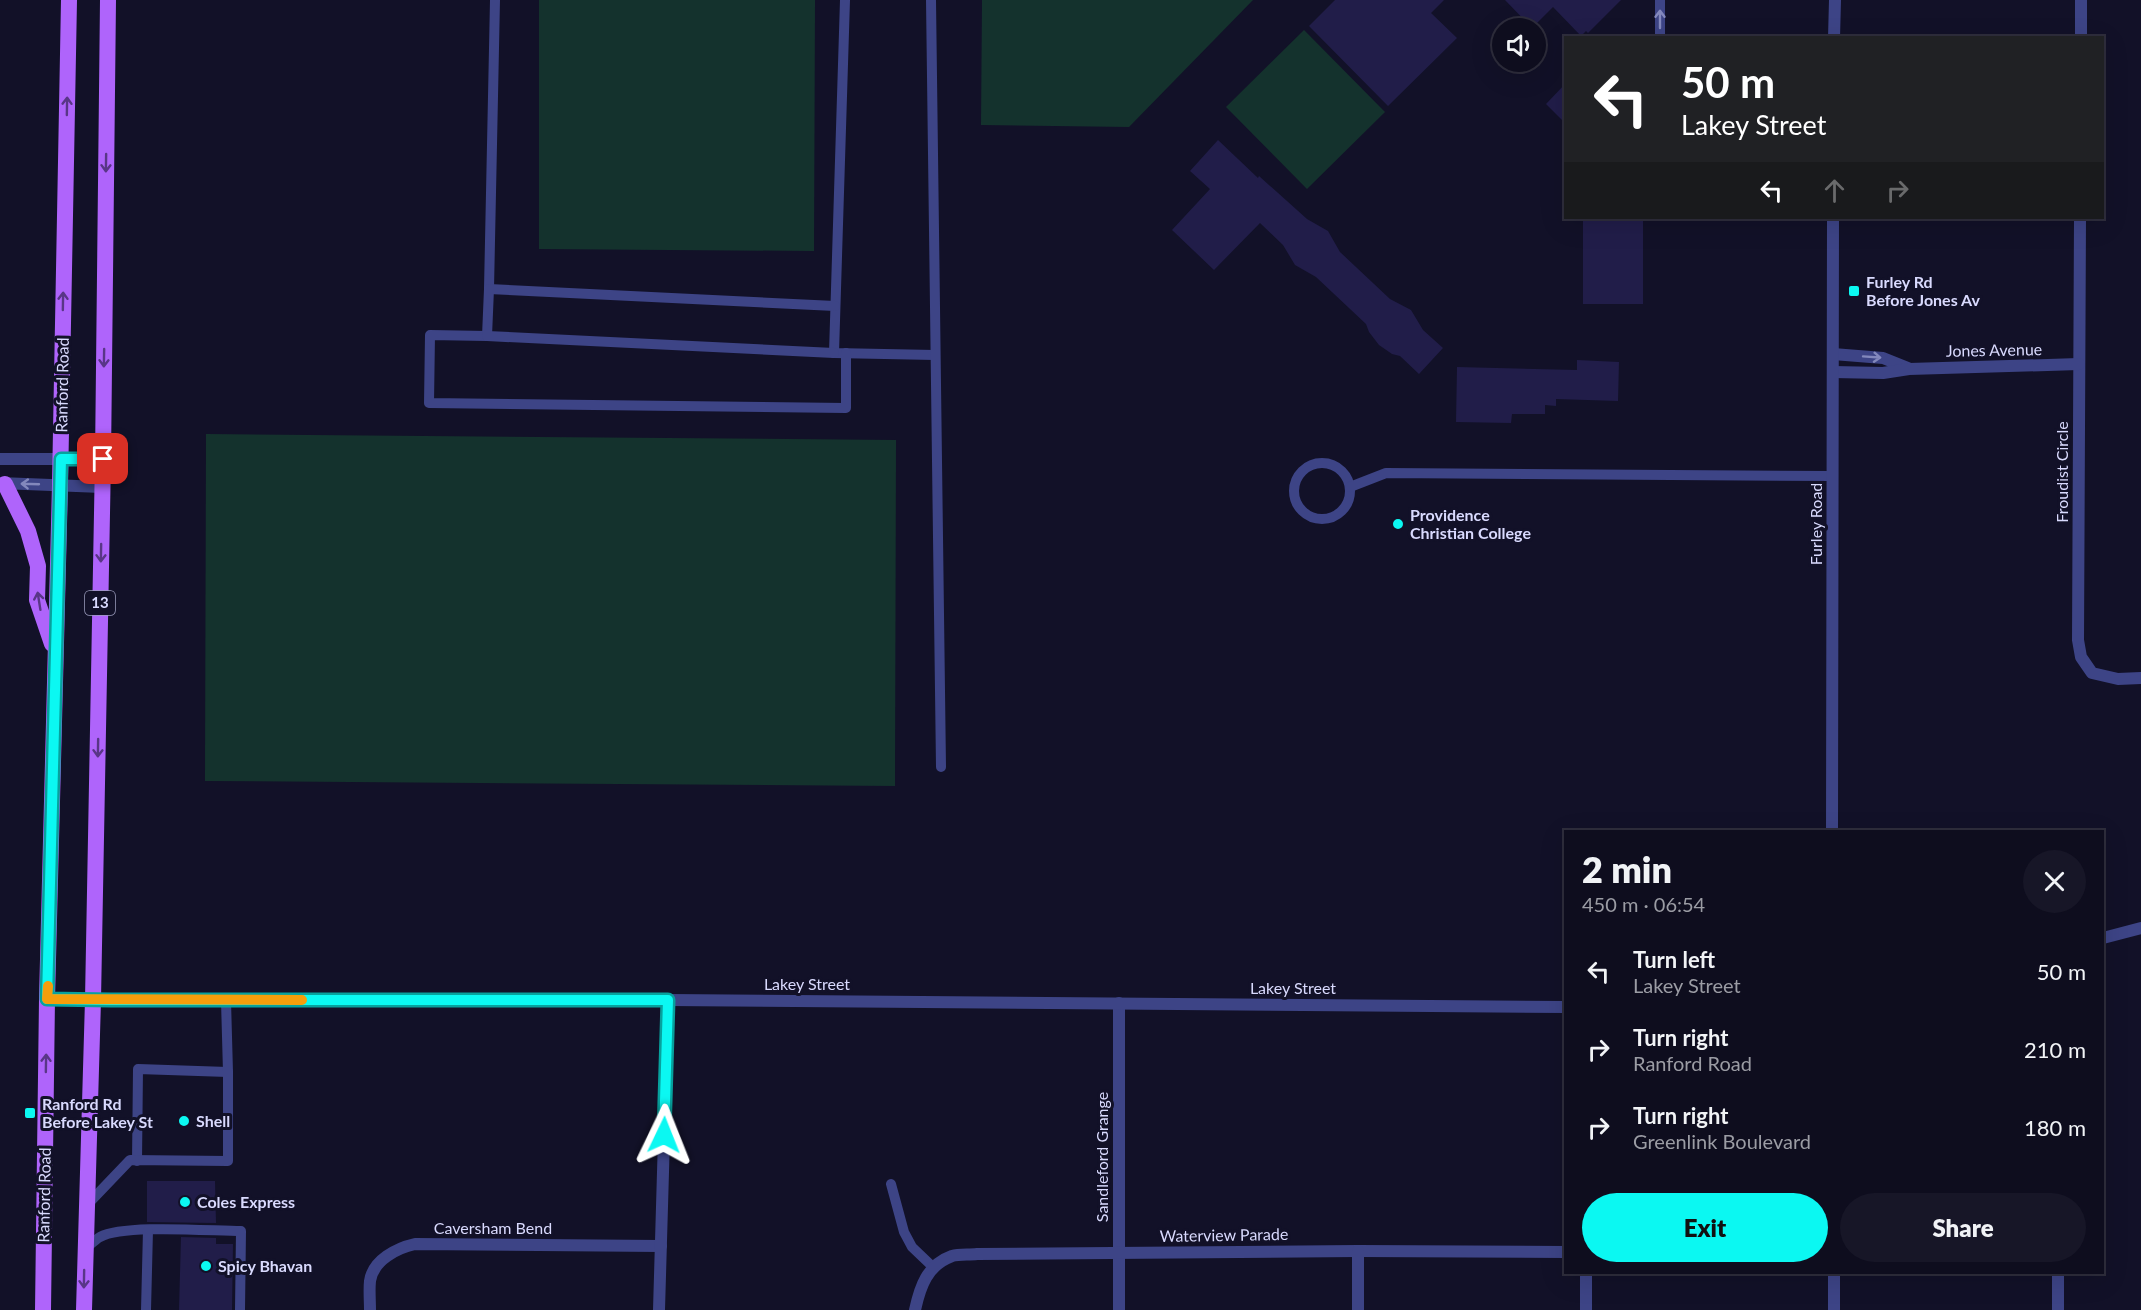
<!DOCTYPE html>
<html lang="en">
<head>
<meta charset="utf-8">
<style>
  body { margin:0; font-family:Lato,sans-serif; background:#171627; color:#f1f3f6; height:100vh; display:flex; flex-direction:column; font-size:22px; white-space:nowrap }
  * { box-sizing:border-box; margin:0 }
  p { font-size:20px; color:#9b9ca4 }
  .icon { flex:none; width:33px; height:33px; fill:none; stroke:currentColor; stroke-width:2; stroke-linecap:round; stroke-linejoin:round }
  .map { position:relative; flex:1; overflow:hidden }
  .details { position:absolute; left:1564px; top:830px; width:540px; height:444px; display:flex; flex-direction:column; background:#0e0d1e; border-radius:0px; box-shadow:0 6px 24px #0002,0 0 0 2px #2e2d3c }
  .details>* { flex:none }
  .banner { position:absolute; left:1564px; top:36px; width:540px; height:183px; border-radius:0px; box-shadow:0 6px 24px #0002,0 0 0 2px #2e2d3c; background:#202124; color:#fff; overflow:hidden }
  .controls { position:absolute; left:1492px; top:18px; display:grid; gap:12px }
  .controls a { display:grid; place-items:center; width:54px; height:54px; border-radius:50%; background:#0e0d1e; box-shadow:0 6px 24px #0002,0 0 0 2px #2e2d3c; font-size:30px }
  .pin { position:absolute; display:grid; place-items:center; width:51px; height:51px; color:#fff; margin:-26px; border-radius:12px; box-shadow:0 3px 9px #0006 }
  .me { position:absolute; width:66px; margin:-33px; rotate:2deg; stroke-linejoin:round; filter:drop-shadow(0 0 4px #0008) }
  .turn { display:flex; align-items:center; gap:21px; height:126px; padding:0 18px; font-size:27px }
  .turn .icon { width:78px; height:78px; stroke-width:2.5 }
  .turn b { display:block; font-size:42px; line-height:51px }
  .lanes { display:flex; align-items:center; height:57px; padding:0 18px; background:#0003; justify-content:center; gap:30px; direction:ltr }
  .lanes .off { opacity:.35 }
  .round { display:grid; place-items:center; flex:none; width:63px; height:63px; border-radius:32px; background:#171627 }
  .summary { display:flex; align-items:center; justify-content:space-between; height:102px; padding:0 18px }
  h1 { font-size:36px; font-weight:800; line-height:45px }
  .button { display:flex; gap:12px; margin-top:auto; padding:12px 18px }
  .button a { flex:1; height:69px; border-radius:36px; background:#0bf8f2; color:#111; font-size:24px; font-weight:800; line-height:69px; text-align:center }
  .button a+a { background:#171627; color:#f1f3f6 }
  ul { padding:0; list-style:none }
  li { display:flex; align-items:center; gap:18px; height:78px; padding:0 18px }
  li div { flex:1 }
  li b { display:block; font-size:22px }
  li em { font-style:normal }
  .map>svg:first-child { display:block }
  .green { fill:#14322d }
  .building { fill:#211d49 }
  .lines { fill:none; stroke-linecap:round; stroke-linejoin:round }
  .service { stroke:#3d4486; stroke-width:10 }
  .minor { stroke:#3d4486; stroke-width:12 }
  .tertiary { stroke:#3d4486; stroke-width:12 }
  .primary { stroke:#af64fb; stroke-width:16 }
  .oneway { stroke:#8388bc }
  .oneway2 { stroke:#593687 }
  .route-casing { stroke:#07a19d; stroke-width:15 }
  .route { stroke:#0bf8f2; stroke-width:10 }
  .slow { stroke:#f59e0b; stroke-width:10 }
  .poi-dot { fill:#0bf8f2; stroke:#121128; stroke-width:2 }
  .labels { text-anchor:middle; stroke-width:6; stroke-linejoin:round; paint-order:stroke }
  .shield { fill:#121128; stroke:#9d9ebe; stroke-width:1.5 }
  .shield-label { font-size:15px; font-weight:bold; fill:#d9dafe }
  .poi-label { font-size:16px; font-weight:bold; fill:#d9dafe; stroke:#121128; text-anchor:start }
  .street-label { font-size:16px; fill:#d9dafe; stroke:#121128 }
</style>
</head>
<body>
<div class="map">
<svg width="2141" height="1310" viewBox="0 0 2141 1310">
  <rect width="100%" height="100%" fill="#121128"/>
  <g class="green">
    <polygon points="539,0 815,0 814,251 539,249"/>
    <polygon points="982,0 1253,0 1129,127 981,125"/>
    <polygon points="1304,30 1385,112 1307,189 1226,107"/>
    <polygon points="206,434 896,440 895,786 205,781"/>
  </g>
  <g class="building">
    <polygon points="1335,0 1444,0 1431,13 1457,38 1388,106 1309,26"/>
    <polygon points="1505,0 1621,0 1588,33 1586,31 1581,36 1553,7 1532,28"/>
    <polygon points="1566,83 1566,124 1546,104"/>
    <polygon points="1218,140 1258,178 1259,176 1307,219 1328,231 1340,252 1390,299 1411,310 1423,330 1443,348 1419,374 1400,356 1392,354 1379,345 1369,332 1366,324 1316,277 1295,265 1283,245 1260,223 1214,270 1172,230 1210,189 1190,171"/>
    <rect x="1583" y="218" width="60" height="86"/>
    <polygon points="1577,360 1619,362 1618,401 1556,399 1556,406 1545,405 1545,414 1512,414 1511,423 1456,422 1457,367 1577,370"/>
    <polygon points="147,1181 215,1181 216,1223 147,1222"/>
    <polygon points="181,1237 216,1238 216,1244 233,1244 232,1310 179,1310"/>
  </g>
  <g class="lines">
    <g class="service">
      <polyline points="845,0 834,353 935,355"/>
      <polyline points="931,0 941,767"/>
      <polyline points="1660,0 1660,38"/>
      <polyline points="489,289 495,0"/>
      <polyline points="487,336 430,335 429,403 846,408 846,353"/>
      <polyline points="834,353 487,336 489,289 835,306"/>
      <circle cx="1322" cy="491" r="28"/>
      <polyline points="1350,487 1386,473 1832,476"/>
      <polyline points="137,1161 138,1069 228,1072"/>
      <polyline points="891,1184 904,1232 912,1247 934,1268"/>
      <polyline points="87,1205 130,1160 228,1161 228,1072 226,1001"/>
      <path d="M85,1249C90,1245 95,1240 100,1237C124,1224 211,1231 241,1231L240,1310"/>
      <polyline points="146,1310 148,1230"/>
    </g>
    <g class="minor">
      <polyline points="2081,38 2081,0"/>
      <polyline points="2080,218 2078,640 2081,657 2092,673 2118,679 2141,678"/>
      <polyline points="1833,354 1883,358 1908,368"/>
      <polyline points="1833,372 1883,373 1909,369 2079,364"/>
      <polyline points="0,459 103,459"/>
      <polyline points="0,483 102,487"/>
      <polyline points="1119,1003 1119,1310"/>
      <polyline points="1586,1272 1586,1310"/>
      <polyline points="2058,1272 2058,1310"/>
      <path d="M370,1310C370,1301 369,1290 370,1281C373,1260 397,1248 415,1244L661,1246"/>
      <polyline points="659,1310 668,1000"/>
      <path d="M915,1310C920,1287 927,1265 952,1256C959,1254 969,1255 977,1254L1358,1251L1566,1252"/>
      <polyline points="1358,1310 1358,1251"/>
    </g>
    <g class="tertiary">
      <polyline points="1834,38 1835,0"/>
      <polyline points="1832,831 1833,218"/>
      <polyline points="2103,938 2141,928"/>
      <polyline points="47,999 93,1000 668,1000 1566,1007"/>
      <polyline points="1834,1272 1834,1310"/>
    </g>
    <g class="primary">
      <polyline points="5,484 28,531 38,566 37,600 52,644"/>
      <polyline points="43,1310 47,999 60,485 69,0"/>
      <polyline points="84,1310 93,1000 103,459 108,0"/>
    </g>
  </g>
  <defs><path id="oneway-shaft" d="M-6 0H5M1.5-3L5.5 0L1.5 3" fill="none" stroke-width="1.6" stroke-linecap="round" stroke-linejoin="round" transform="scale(1.5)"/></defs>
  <g class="oneway">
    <use href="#oneway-shaft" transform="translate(1660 19) rotate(-90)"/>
    <use href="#oneway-shaft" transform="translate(1872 357) rotate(4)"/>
    <use href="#oneway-shaft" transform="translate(30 484) rotate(-178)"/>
  </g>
  <g class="oneway2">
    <use href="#oneway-shaft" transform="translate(67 106) rotate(-89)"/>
    <use href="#oneway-shaft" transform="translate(106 163) rotate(91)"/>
    <use href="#oneway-shaft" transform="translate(63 301) rotate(-89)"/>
    <use href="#oneway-shaft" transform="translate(104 358) rotate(91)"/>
    <use href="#oneway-shaft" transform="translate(101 553) rotate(91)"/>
    <use href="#oneway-shaft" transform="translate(39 601) rotate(-99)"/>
    <use href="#oneway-shaft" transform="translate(98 748) rotate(91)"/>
    <use href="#oneway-shaft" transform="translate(46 1063) rotate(-89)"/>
    <use href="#oneway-shaft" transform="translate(84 1279) rotate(91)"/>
  </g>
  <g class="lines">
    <g class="route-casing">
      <polyline id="route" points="103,459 61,459 47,999 111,1000 668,1000 664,1135"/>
    </g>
    <use href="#route" class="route"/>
    <polyline class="slow" points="48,986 47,999 302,1000"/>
  </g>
  <g class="poi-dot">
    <rect x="1848" y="285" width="12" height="12" rx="3"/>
    <circle cx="1398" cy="524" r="6"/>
    <rect x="24" y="1107" width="12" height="12" rx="3"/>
    <circle cx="184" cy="1121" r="6"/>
    <circle cx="185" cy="1202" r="6"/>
    <circle cx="206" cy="1266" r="6"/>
  </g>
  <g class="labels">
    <rect class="shield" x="85" y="591" width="30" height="24" rx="4.5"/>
    <g class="shield-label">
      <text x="100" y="608">13</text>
    </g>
    <g class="poi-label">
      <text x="1866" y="288">Furley Rd<tspan x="1866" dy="18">Before Jones Av</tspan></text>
      <text x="1410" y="521">Providence<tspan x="1410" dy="18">Christian College</tspan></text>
      <text x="42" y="1110">Ranford Rd<tspan x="42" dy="18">Before Lakey St</tspan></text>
      <text x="196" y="1127">Shell</text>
      <text x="197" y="1208">Coles Express</text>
      <text x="218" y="1272">Spicy Bhavan</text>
    </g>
    <g class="street-label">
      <text transform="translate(1994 350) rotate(-1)" y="6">Jones Avenue</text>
      <text transform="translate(62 385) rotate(-89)" y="6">Ranford Road</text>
      <text transform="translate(2062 472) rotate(-90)" y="6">Froudist Circle</text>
      <text transform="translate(1816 524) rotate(-90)" y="6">Furley Road</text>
      <text x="807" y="990">Lakey Street</text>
      <text x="1293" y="994">Lakey Street</text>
      <text transform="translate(1102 1157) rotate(-90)" y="6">Sandleford Grange</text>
      <text transform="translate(44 1195) rotate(-89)" y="6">Ranford Road</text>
      <text x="493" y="1234">Caversham Bend</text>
      <text transform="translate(1224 1235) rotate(-1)" y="6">Waterview Parade</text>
    </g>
  </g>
</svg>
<div class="controls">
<a><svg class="icon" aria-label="sound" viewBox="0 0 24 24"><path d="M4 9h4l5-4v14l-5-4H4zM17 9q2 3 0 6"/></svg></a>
</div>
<div class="pin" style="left:103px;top:459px;background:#d93025"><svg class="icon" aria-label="arrive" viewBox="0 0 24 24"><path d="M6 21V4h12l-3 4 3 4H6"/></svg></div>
<svg class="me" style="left:664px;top:1135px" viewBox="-20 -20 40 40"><path d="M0-17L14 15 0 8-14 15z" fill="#0bf8f2" stroke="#fff" stroke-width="4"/></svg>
<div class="banner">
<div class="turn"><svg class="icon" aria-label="left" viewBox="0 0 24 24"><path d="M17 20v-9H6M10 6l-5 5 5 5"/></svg><div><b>50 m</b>Lakey Street</div></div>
<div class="lanes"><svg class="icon" aria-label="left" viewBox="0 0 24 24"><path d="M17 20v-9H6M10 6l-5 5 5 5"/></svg><svg class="icon off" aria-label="ahead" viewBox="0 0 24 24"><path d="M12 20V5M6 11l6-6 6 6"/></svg><svg class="icon off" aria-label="right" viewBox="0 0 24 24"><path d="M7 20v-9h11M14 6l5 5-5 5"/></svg></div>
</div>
<section class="details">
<div class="summary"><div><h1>2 min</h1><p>450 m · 06:54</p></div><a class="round"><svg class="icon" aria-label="close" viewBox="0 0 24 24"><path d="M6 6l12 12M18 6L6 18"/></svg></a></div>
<ul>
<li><svg class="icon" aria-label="left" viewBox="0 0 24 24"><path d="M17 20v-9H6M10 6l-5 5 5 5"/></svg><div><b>Turn left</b><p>Lakey Street</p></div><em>50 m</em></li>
<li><svg class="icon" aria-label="right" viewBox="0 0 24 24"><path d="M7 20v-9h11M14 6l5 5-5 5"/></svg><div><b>Turn right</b><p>Ranford Road</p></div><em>210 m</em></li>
<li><svg class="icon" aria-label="right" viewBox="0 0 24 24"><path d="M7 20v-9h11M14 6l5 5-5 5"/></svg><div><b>Turn right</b><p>Greenlink Boulevard</p></div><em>180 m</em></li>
</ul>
<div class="button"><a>Exit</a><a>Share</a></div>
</section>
</div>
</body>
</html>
